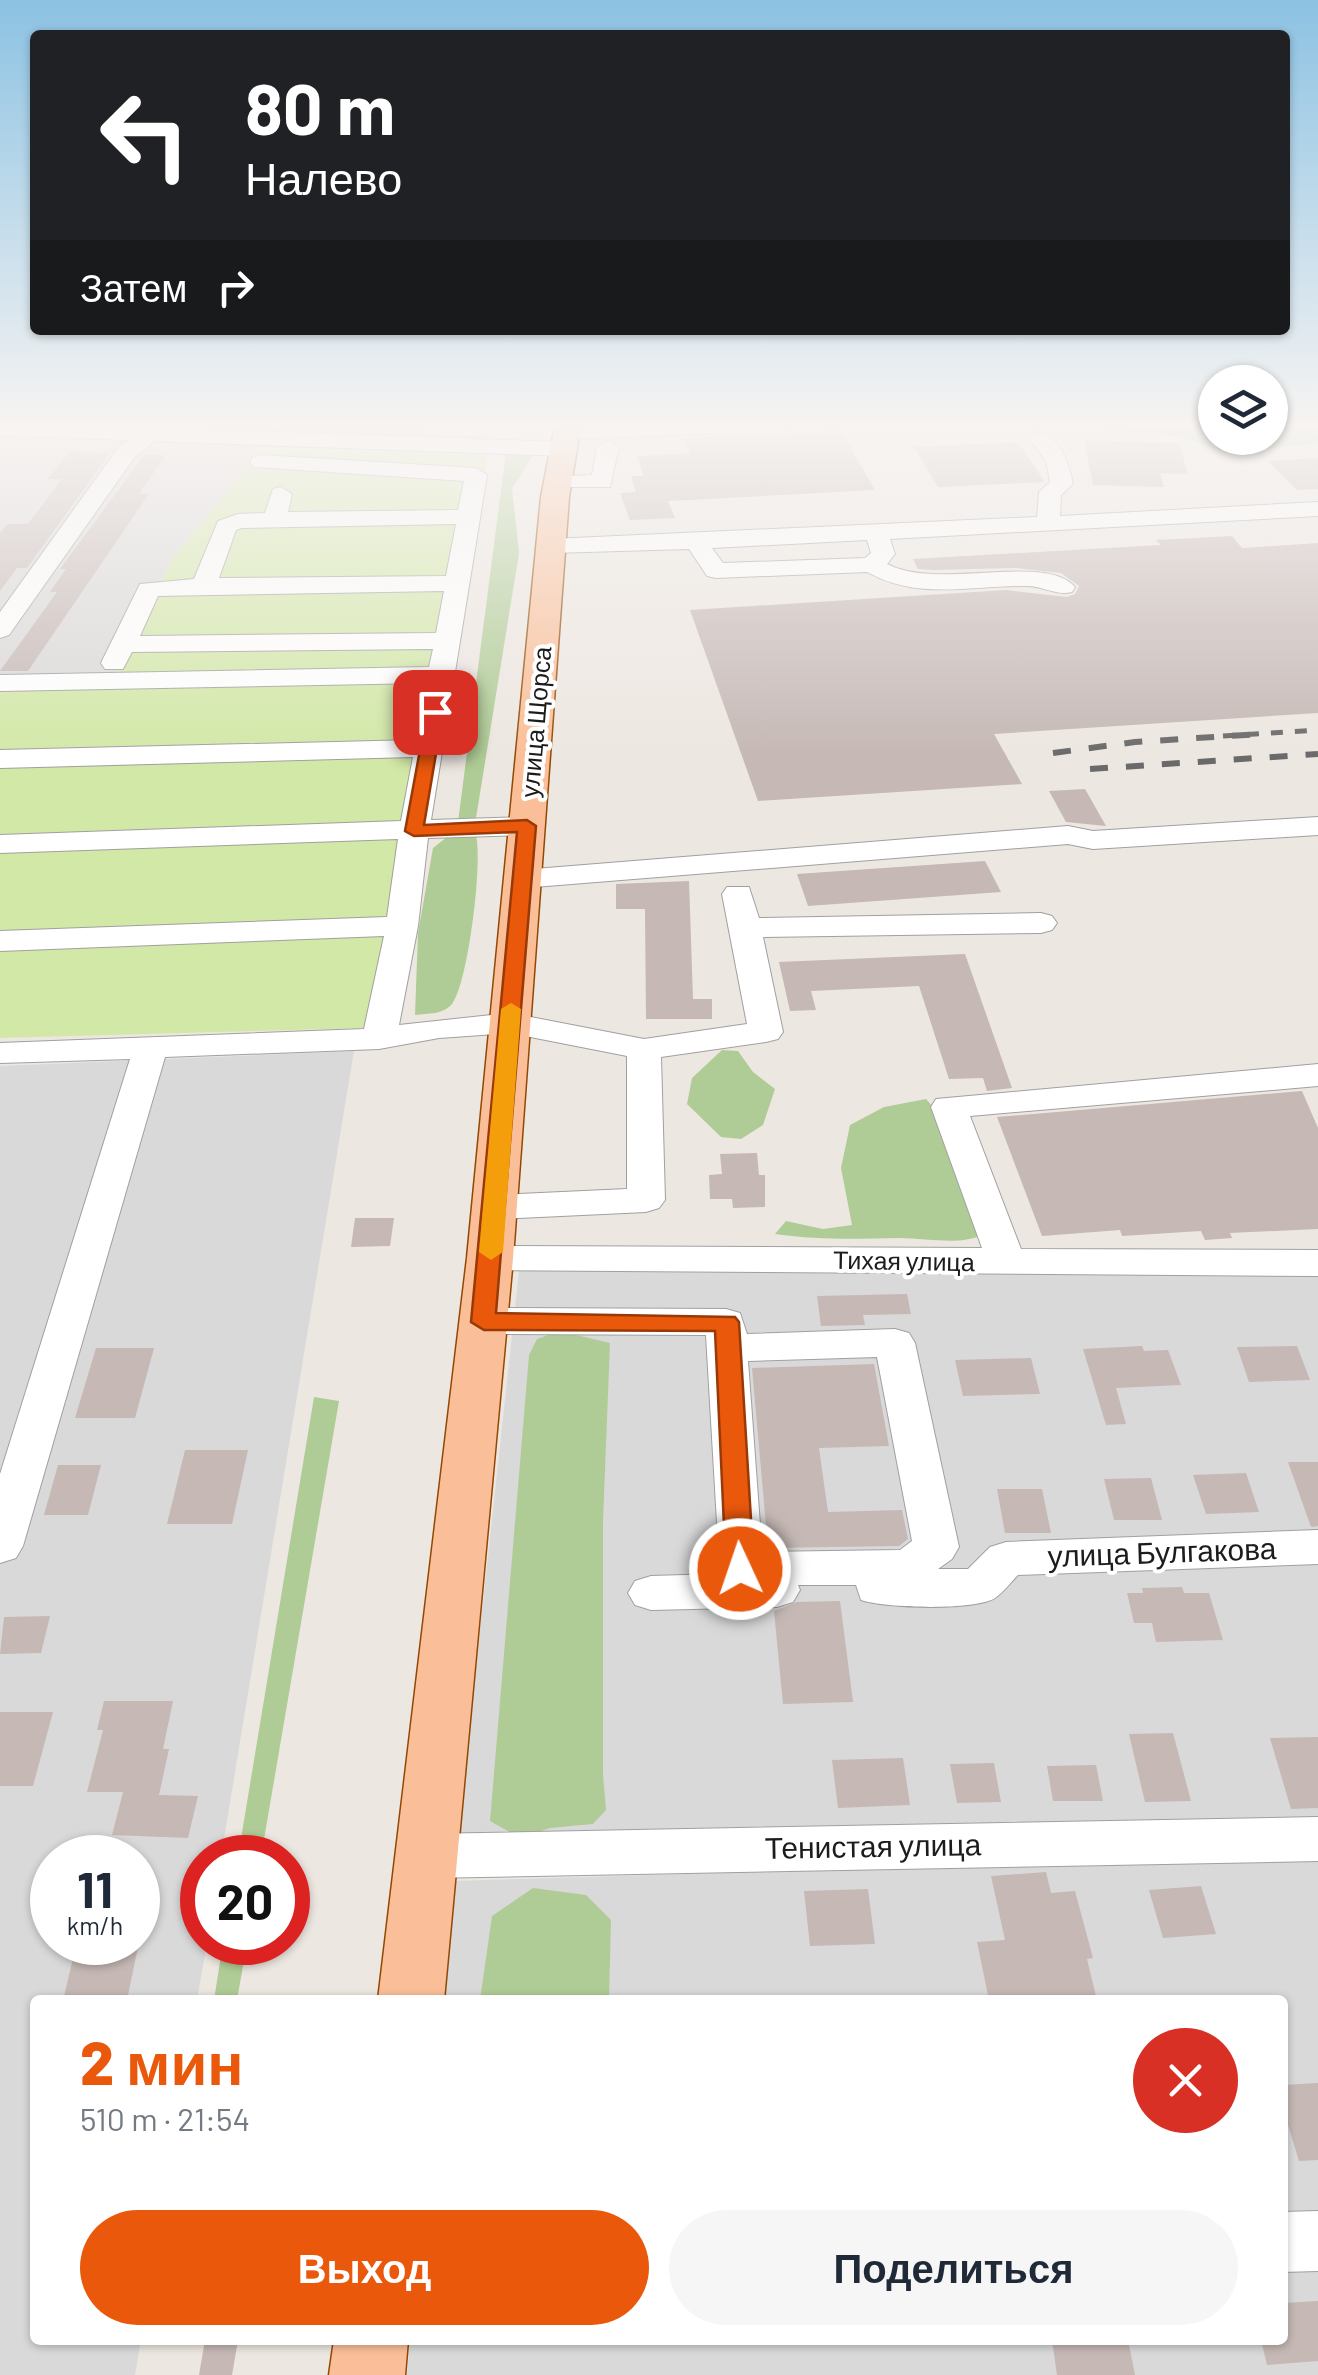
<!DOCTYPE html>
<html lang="ru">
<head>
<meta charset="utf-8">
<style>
  body { margin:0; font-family:Barlow,sans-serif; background:#f6f6f7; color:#1f2937; height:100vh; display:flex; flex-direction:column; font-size:38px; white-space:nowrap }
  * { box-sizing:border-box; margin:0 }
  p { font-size:32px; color:#747a83 }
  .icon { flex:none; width:55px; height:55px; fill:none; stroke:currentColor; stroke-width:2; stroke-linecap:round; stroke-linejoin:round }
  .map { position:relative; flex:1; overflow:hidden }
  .sheet { position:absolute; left:30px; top:1995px; width:1258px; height:350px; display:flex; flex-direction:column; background:#fff; border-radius:10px; box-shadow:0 2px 8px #0004 }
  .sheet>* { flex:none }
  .hud { position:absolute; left:30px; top:30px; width:1260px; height:305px; border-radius:10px; box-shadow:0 2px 8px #0004; background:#202124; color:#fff; overflow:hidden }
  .fabs { position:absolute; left:1198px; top:365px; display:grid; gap:20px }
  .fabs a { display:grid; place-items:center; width:90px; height:90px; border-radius:50%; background:#fff; box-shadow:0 2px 8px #0004; font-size:50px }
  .speed { position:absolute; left:30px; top:1835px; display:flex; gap:20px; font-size:50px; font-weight:700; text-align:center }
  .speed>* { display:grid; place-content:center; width:130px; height:130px; border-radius:50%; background:#fff; box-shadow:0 2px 8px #0004; line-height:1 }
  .speed small { font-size:25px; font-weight:400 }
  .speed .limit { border:15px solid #d22; background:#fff; color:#111 }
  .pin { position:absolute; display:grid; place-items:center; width:85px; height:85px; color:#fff; margin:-42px; border-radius:20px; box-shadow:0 5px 15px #0006 }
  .me { position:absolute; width:110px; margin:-55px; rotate:357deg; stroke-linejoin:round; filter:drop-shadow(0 0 8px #0008) }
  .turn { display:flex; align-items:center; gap:35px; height:210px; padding:0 50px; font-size:45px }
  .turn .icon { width:130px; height:130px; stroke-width:2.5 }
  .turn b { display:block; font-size:70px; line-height:85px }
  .then { display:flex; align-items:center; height:95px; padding:0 50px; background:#0003; gap:20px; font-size:38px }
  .round { display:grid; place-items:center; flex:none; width:105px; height:105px; border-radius:52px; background:#f6f6f7 }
  .summary { display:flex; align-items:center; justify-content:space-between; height:170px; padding:0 50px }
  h1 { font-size:60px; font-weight:800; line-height:75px; color:#ea580c }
  .action { display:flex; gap:20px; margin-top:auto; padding:20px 50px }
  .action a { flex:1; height:115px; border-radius:60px; background:#ea580c; color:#fff; font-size:40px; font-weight:800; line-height:115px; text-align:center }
  .action a+a { background:#f6f6f7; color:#1f2937 }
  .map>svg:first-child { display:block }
  .residential { fill:#dad9d9; fill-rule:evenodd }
  .grass { fill:#d2e8a7 }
  .forest { fill:#b0cc96 }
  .building { fill:#c5b8b5 }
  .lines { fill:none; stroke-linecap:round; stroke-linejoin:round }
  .minor-casing { stroke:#a0a0a0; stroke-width:2 }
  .major-casing { stroke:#924802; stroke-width:3 }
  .minor { fill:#fff; fill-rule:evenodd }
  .major { fill:#fabf99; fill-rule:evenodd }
  .rail-far1 { stroke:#6a6a6a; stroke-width:5; stroke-dasharray:12 12; stroke-linecap:butt }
  .rail { stroke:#6a6a6a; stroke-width:6; stroke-dasharray:18 18; stroke-linecap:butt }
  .route { fill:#ea580c; stroke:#983908; stroke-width:2.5 }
  .slow { fill:#f59e0b }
  .labels { text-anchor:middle; stroke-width:8; stroke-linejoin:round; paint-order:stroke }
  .street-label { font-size:25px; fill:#1c1c1c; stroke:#fff }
  .near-street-label { font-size:30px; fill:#1c1c1c; stroke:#fff }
</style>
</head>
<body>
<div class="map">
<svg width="1318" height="2375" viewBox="0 0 1318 2375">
  <rect width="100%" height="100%" fill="#ede7e1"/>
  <g class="residential">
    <polygon points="0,434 266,444 173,558 113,676 0,680"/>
    <path d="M354,1051L221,1857L202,1858V1942L207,1943L197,2000H35V2340H141L135,2375H0V1066ZM52,1858H138V1942H52Z"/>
    <polygon points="519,1271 1318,1271 1318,1824 456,1851"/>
    <polygon points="1318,1855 1318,2217 1283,2218 1282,2000 442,2000 452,1881"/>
    <polygon points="1318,2254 1318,2375 407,2375 410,2340 1282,2340 1283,2256"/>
  </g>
  <polygon class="grass" points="213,425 424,425 421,432 490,436 398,1027 0,1038 0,680 113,676 173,558 278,429"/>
  <g class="forest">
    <polygon points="1101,425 1215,425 1215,438 1270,438 1270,425 1318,425 1318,443 1225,453 1183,437 1108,429"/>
    <polygon points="506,452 534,454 512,488 519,553 476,818 458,822"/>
    <path d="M452,833L476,836C483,862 468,984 452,1004C442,1015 429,1013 415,1015L418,933L433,848Z"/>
    <polygon points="722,1050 738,1051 753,1072 775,1089 763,1125 741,1139 721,1137 687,1104 692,1078"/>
    <path d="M926,1099L945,1120L983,1235C956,1246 928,1238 899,1238C856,1239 817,1240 775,1234L786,1221L823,1229L852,1225L841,1168L850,1125L884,1107Z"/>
    <polygon points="559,1331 610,1343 603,1521 603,1774 606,1810 593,1824 550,1828 520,1838 490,1821 529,1355 537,1339"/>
    <polygon points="314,1397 339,1401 261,1857 238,1857"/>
    <polygon points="533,1888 586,1895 611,1920 609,2000 480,2000 492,1916"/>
    <polygon points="223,1943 247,1943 237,2000 214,2000"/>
  </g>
  <g class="building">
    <polygon points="841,431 875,490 668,501 675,518 630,520 620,493 636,492 631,476 644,476 637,456 690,453 684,438"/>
    <polygon points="1084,440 1179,443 1188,474 1160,473 1164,487 1093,485"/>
    <polygon points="1018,442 1045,482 938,487 914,447"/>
    <polygon points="69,452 110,453 27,568 17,568 0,591 0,533 7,524 28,524 62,479 48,479"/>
    <polygon points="145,454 166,455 139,494 149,494 127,526 28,671 0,671 57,592 50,592 66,569 60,569"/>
    <polygon points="1318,458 1318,489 1297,490 1268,461"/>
    <polygon points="1232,536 1242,548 1318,543 1318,713 994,734 1022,784 758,801 690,610 1006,590 1067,597 1075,594 1079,586 1061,573 1016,568 934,570 918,569 913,559 1161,545 1156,540"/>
    <polygon points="1085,789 1106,826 1066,822 1049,791"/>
    <polygon points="985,861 1001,892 808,906 797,874"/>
    <polygon points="689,881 693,999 712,999 712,1019 646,1019 645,909 616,909 616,884"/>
    <polygon points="965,954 1012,1088 987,1091 983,1078 949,1079 919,986 811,991 816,1010 790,1011 779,962"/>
    <polygon points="1302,1091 1318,1128 1318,1229 1230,1233 1232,1238 1205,1240 1201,1231 1122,1236 1120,1230 1042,1236 997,1117"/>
    <polygon points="757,1153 759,1175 765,1175 765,1207 733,1208 732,1199 710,1199 709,1175 722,1174 720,1154"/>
    <polygon points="355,1218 394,1218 390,1246 351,1247"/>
    <polygon points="907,1294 911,1314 863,1315 865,1325 821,1326 817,1296"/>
    <polygon points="1142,1346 1144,1351 1168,1350 1181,1385 1116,1388 1126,1424 1106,1425 1083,1349"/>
    <polygon points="1297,1346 1310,1380 1249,1382 1237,1347"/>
    <polygon points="96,1348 154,1348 135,1418 75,1418"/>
    <polygon points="1031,1358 1040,1394 963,1396 955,1360"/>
    <polygon points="874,1364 889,1446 819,1448 828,1512 902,1510 908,1539 899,1546 768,1548 752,1368"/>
    <polygon points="185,1450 248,1450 232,1524 167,1524"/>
    <polygon points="1288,1462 1318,1462 1318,1526 1311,1527"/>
    <polygon points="58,1465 101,1465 88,1515 44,1515"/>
    <polygon points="1246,1473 1259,1512 1206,1514 1193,1475"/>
    <polygon points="1151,1478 1162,1520 1114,1520 1104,1479"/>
    <polygon points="997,1489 1042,1489 1051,1533 1005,1533"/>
    <polygon points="1182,1587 1184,1593 1209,1593 1223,1640 1156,1642 1152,1623 1134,1623 1127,1593 1143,1593 1142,1588"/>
    <polygon points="840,1601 853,1702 783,1704 774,1611 797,1602"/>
    <polygon points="50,1616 41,1653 0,1654 4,1617"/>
    <polygon points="104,1701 173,1701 163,1749 169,1749 159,1795 198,1796 188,1838 112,1835 123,1792 87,1792 103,1730 97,1730"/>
    <polygon points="0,1712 53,1712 33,1786 0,1786"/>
    <polygon points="1173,1733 1191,1801 1145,1802 1129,1734"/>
    <polygon points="1318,1737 1318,1808 1291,1809 1270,1738"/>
    <polygon points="903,1758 910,1805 838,1808 832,1760"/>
    <polygon points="994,1763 1001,1802 957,1803 950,1764"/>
    <polygon points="1096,1765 1103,1801 1053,1801 1047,1766"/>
    <polygon points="1046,1872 1051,1893 1075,1891 1093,1958 1087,1959 1097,2000 989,2000 977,1942 1005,1940 991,1876"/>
    <polygon points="1201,1886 1216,1934 1163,1938 1149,1890"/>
    <polygon points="868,1889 875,1944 810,1946 804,1891"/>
    <polygon points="77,1942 139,1942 127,2000 63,2000"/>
    <polygon points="1318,2083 1318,2160 1299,2161 1282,2105 1282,2085"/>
    <polygon points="1318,2301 1318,2361 1267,2365 1261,2340 1282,2340 1282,2303"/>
    <polygon points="205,2340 238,2340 232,2375 199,2375"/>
    <polygon points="1052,2340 1128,2340 1135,2375 1057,2375"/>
  </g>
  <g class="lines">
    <g class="minor-casing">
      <g id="minor">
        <polygon points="0,425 157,425 159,428 564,442 575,449 564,456 155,441 134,458 9,635 0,638 0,612 118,448 129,440 0,435"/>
        <polygon points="791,425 780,431 567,439 556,433 567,427"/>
        <path d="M1040,432C1061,439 1069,463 1073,484L1061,495L1060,516L1318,502V516L890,539L895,554L887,564C938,591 1045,552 1075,587L1072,592C1056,596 1043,586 1027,586C970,585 919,601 867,572L716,578L707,576L689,549L551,553L539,546L551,539L1037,517L1039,492L1050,482L1046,461L1029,438ZM867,540L871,553L865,558L723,563L712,548Z"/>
        <polygon points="608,440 619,447 610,487 549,487 546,482 549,477 592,475 597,447"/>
        <path d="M261,455L476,468L487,475L431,820L527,817L538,820L542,826L538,832L527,835L428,838L418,926L399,1025L510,1013L644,1039L747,1024L722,894L727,887H749L759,918L1041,913L1052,916L1057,923L1052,930L1041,933L763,937L783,1032L778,1039L766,1042L661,1057L665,1200L659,1208L646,1212L495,1219L482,1215L476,1207L482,1199L495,1195L627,1189V1056L510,1033L439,1038L379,1049L165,1057L23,1546L16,1558L0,1563V1474L130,1059L0,1063V1043L364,1029L384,936L0,951V931L387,917L398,839L0,853V835L401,821L413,757L0,768V750L416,740L426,683L0,691V675L429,667L433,649L132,652L123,669H105L101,663L140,584L194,579L218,521L238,514L265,513L273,489L281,487L292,494L288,512L458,510L464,481L253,467L250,462L253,457ZM456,524L446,576L219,578L236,530L242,528ZM444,591L436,633L140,636L158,596Z"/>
        <polygon points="1318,817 1318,835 1093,849 1068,844 522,888 511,886 507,879 511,872 522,870 1068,826 1093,831"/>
        <polygon points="1318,1064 1318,1086 970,1116 1021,1249 1318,1250 1318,1276 490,1270 476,1267 470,1258 476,1249 490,1246 982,1248 931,1107 936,1099"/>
        <path d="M484,1308L726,1309L740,1313L747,1334L895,1329L909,1333L915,1343L959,1547L952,1559L938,1569H968L990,1547L1006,1542L1318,1530V1564L1018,1575C1011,1582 1003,1593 995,1598C975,1611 884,1608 861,1600L856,1585H798L800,1590L793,1602L777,1607L651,1610L635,1605L628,1593L635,1581L651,1576L720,1574L706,1335L484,1334L470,1330L464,1321L470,1312ZM877,1357L912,1541L900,1550L762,1552L748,1361Z"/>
        <polygon points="1318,1817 1318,1861 427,1878 409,1872 401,1856 409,1840 427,1834"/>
        <polygon points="1318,2211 1318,2271 1282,2272 1282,2212"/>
      </g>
    </g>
    <g class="major-casing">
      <g id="major">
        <polygon points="555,425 581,425 569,497 513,1258 444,2000 378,2000 467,1258 541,497"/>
        <polygon points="334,2340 408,2340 405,2375 329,2375"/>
      </g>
    </g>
    <use href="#minor" class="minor"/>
    <use href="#major" class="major"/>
    <polyline class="rail-far1" points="1223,736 1318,730"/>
    <g class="rail">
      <polyline points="1053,753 1135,742 1261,734"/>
      <polyline points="1090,769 1318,754"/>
    </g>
  </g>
  <linearGradient id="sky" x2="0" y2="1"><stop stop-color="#8cc2e3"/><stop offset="0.56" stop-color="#f7f4f2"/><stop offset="1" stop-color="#f7f4f2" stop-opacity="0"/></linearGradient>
  <rect width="1318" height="758" fill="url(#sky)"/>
  <polygon class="route" points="435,707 443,712 424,825 527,820 536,826 496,1313 735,1317 739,1322 754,1569 750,1576 740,1579 730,1576 726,1569 715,1331 484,1330 471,1322 517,832 414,836 405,831 427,712"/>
  <polygon class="slow" points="511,1003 521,1009 503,1252 491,1260 479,1252 501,1009"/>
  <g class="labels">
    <g class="street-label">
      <text transform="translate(536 722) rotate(-85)" y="9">улица Щорса</text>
      <text transform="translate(904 1261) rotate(1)" y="9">Тихая улица</text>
    </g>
    <g class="near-street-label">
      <text transform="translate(1162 1553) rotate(-2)" y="10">улица Булгакова</text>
      <text transform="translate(873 1847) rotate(-1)" y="10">Тенистая улица</text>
    </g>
  </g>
</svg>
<div class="fabs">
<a><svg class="icon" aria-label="layers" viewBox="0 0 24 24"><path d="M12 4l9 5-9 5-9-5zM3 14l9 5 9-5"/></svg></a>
</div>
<div class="speed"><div>11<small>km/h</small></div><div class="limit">20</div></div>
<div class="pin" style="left:435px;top:712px;background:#d93025"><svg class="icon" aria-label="arrive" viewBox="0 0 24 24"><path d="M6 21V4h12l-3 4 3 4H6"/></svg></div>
<svg class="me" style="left:740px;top:1569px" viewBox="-20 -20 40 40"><circle r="17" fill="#ea580c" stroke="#fff" stroke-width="3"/><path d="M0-11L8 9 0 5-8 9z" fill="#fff"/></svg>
<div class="hud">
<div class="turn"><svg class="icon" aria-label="left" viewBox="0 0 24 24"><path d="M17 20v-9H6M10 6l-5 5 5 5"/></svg><div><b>80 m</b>Налево</div></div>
<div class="then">Затем<svg class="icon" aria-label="right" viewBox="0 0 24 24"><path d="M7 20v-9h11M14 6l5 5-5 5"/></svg></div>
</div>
<section class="sheet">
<div class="summary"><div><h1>2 мин</h1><p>510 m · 21:54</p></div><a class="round" style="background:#d93025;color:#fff"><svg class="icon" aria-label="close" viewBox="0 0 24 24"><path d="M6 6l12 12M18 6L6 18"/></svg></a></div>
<div class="action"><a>Выход</a><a>Поделиться</a></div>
</section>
</div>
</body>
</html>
